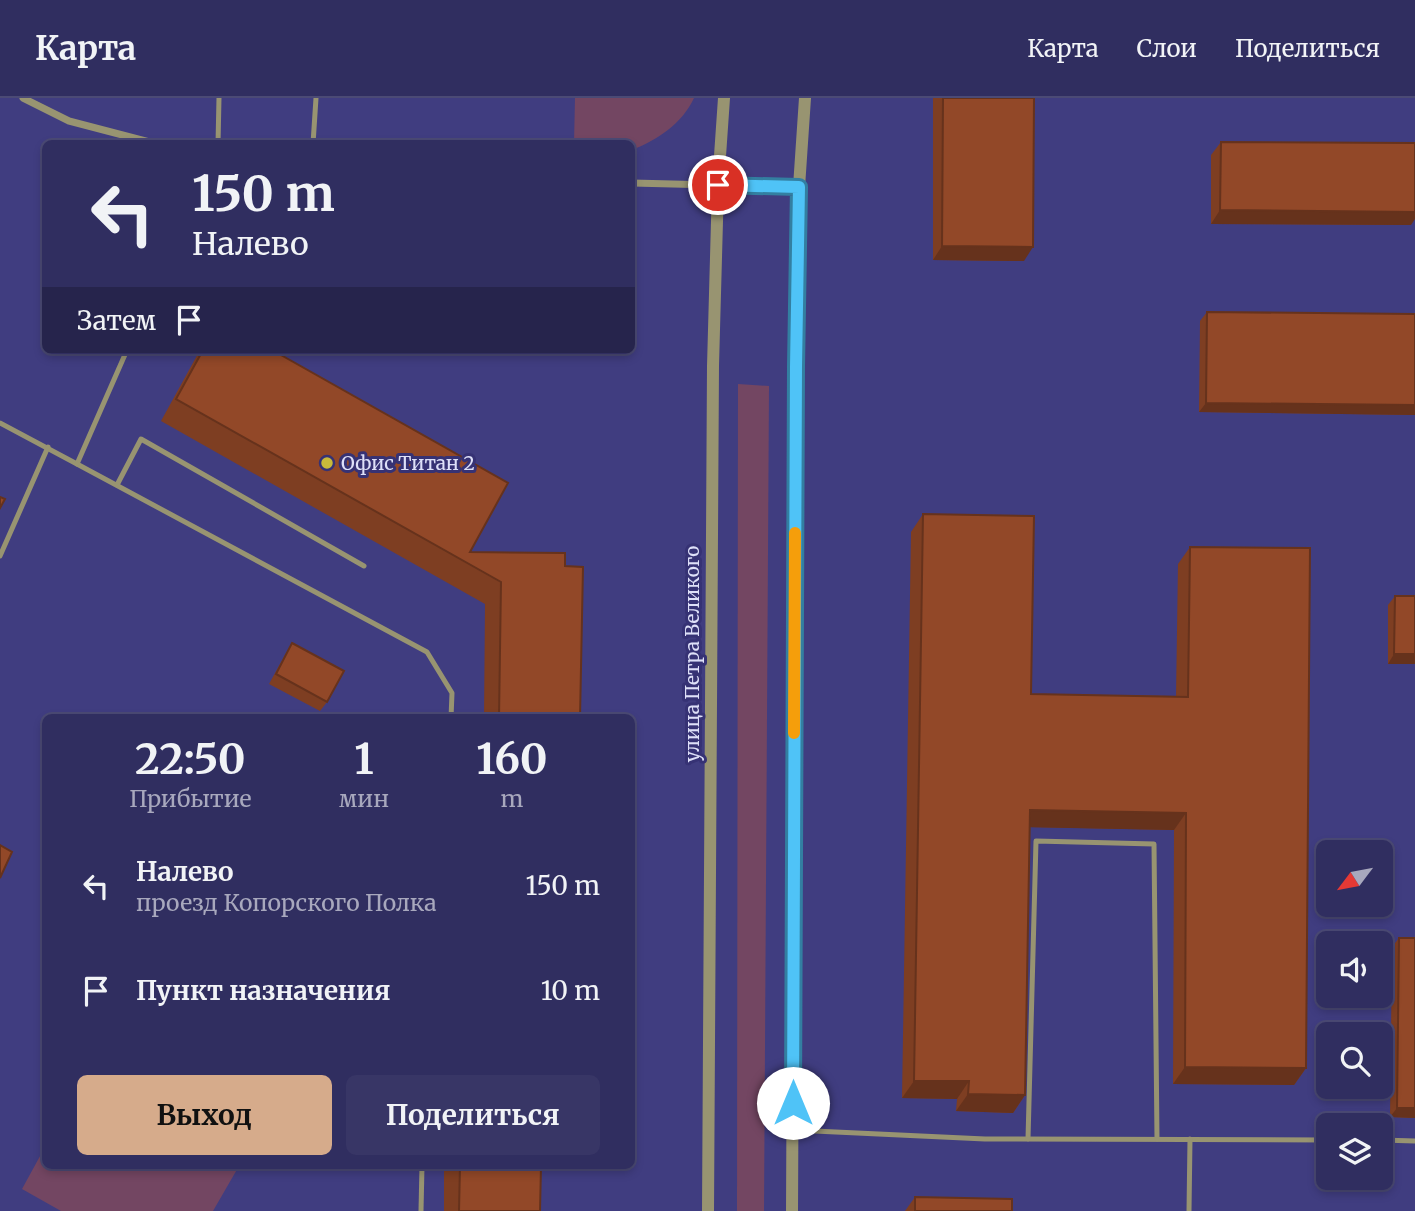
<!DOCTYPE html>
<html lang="ru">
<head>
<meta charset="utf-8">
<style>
  body { margin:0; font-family:Merriweather,serif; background:#383666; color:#f1f3f6; height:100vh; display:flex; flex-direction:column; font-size:26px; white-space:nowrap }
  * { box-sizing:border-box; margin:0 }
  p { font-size:23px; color:#a8a8bd }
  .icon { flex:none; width:38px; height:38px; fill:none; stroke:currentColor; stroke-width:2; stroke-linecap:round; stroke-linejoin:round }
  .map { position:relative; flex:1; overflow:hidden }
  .side { position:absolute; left:42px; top:616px; width:593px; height:455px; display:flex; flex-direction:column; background:#302e60; border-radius:10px; box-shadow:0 4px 10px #0003,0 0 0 2px #4b4a75 }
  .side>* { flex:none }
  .hud { position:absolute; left:42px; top:42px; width:593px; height:214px; border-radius:10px; box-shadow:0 4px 10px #0003,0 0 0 2px #4b4a75; background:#302e60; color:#f1f3f6; overflow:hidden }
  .needle { width:46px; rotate:238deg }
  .buttons { position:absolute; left:1316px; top:742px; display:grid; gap:14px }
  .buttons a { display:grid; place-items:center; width:77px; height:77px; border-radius:10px; background:#302e60; box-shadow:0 4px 10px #0003,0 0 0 2px #4b4a75; font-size:35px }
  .pin { position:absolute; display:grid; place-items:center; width:60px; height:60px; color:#fff; margin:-30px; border:4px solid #fff; border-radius:50%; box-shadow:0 2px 7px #0007 }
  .me { position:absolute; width:77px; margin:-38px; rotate:0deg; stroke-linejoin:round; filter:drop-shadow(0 0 5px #0008) }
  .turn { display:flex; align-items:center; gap:24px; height:147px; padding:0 35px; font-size:32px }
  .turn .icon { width:91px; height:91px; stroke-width:2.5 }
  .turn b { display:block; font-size:49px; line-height:60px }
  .then { display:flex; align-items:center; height:66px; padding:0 35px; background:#0003; gap:14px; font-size:26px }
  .eta { display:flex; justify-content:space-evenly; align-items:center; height:119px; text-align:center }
  .eta b { font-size:42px; font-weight:700; line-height:49px }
  .action { display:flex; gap:14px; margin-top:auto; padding:14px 35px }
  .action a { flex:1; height:80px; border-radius:10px; background:#d6ab8b; color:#111; font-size:28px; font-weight:700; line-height:80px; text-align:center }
  .action a+a { background:#383666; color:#f1f3f6 }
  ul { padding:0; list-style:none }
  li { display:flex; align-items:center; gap:21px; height:105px; padding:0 35px }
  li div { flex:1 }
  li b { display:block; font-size:26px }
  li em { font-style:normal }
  header { display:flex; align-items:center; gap:42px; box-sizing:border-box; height:98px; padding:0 35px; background:#302e60; border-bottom:2px solid #4b4a75 }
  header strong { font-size:33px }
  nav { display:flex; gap:38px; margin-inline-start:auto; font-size:24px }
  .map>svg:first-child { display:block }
  .green { fill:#734662 }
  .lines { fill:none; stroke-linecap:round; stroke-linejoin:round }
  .service { stroke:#989471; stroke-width:5 }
  .minor { stroke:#989471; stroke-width:7 }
  .tertiary { stroke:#989471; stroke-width:12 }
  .wall { fill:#7e3e22 }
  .shaded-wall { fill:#66321c }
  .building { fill:#924828; stroke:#66321c; stroke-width:2 }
  .route-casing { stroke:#337fa1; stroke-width:18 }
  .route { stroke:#4fc3f7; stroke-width:12 }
  .slow { stroke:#f59e0b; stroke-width:12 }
  .poi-dot { fill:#c9ba3a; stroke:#363274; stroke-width:2.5 }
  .labels { text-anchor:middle; stroke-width:6; stroke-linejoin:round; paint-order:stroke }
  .poi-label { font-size:19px; fill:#dee0f8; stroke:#363274; text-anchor:start }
  .street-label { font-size:19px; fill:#dee0f8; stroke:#363274 }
</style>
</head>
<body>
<header>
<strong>Карта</strong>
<nav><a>Карта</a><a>Слои</a><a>Поделиться</a></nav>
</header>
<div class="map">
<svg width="1415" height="1113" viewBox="0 0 1415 1113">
  <rect width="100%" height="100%" fill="#403d80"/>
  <g class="green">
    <path d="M575,0H694C682,26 657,42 632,52V46L574,45Z"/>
    <polygon points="738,286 769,288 764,1113 737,1113"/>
    <polygon points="45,1049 46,1068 239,1068 213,1113 61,1113 22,1091"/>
  </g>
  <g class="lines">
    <g class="service">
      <polyline points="218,46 219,0"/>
      <polyline points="313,46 316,0"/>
      <polyline points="127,252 77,366 427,554 452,595 451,620"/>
      <polyline points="0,325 77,366"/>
      <polyline points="117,387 141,341 364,468"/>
      <polyline points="0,458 48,349"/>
      <polyline points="793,1032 985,1041 1328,1042"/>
      <polyline points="1028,1041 1036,743 1154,746 1157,1041"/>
      <polyline points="1381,1042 1415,1043"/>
      <polyline points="421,1113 422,1068"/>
      <polyline points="1189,1113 1190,1041"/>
    </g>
    <g class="minor">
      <polyline points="23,0 69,23 157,46"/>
      <polyline points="632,85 799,89"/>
    </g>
    <g class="tertiary">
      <polyline points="708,1113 713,268 718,87 724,0"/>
      <polyline points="792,1113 796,269 799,89 805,0"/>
    </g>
  </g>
  <g class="wall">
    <polygon points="933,0 1034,0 1024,163 933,162"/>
    <polygon points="1221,44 1411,127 1211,126 1211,57"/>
    <polygon points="1207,214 1415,216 1415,317 1199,314 1200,223"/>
    <polygon points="200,252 272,252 470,454 565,468 580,620 484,620 485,506 161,323"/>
    <polygon points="923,416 1031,596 1176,598 1178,466 1190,449 1306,970 1294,987 1173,986 1174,732 1030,729 1025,997 1013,1015 956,1013 957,1001 902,1000 911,434"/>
    <polygon points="1395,498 1415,566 1388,566 1388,507"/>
    <polygon points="292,545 327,604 320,613 269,586 286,555"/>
    <polygon points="1399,840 1415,1020 1390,1019 1392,849"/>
    <polygon points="444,1068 541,1068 540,1113 444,1113"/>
    <polygon points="915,1099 1012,1113 905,1113"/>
  </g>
  <g class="shaded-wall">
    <polygon points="1220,112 1415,114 1415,121 1411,127 1211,126"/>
    <polygon points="942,148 1033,149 1024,163 933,162"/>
    <polygon points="1206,305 1415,307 1415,317 1199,314"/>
    <polygon points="1394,556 1415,556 1415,566 1388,566"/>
    <polygon points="1030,712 1186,715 1174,732 1018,729"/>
    <polygon points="1185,969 1306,970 1294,987 1173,986"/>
    <polygon points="914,983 969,983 957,1001 902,1000"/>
    <polygon points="968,996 1025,997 1013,1015 956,1013"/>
    <polygon points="1397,1010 1415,1010 1415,1020 1390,1019"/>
  </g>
  <g class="building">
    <polygon points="943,0 1034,0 1033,149 942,148"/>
    <polygon points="1221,44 1415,45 1415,114 1220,112"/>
    <polygon points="1207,214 1415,216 1415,307 1206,305"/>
    <polygon points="203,252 272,252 508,385 470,454 565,455 565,468 583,469 580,620 499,620 501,484 176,301"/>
    <polygon points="0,399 5,401 0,410"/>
    <polygon points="923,416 1034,418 1031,596 1188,599 1190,449 1310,450 1306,970 1185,969 1186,715 1030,712 1025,997 968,996 969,983 914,983"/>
    <polygon points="1395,498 1415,498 1415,556 1394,556"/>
    <polygon points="292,545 344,573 327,604 276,576"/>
    <polygon points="0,747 12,754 0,780"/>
    <polygon points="1399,840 1415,840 1415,1010 1397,1010"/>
    <polygon points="460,1068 541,1068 540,1113 459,1113"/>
    <polygon points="915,1099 1012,1101 1012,1113 915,1113"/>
  </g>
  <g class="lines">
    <g class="route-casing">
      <polyline id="route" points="718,87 799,89 796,269 793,1005"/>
    </g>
    <use href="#route" class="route"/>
    <polyline class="slow" points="794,635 795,435"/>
  </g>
  <circle class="poi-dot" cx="327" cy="365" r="7"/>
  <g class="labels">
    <g class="poi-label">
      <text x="341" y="372">Офис Титан 2</text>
    </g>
    <g class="street-label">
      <text transform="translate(692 556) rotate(-90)" y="7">улица Петра Великого</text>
    </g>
  </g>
</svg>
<div class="buttons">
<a><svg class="needle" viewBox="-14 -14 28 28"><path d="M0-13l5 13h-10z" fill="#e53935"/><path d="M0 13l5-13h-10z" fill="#a8a8bd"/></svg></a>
<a><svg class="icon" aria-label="sound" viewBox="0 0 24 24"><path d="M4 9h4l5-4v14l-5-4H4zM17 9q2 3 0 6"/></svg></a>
<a><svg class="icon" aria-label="search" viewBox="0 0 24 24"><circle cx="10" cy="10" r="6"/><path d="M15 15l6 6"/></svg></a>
<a><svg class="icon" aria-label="layers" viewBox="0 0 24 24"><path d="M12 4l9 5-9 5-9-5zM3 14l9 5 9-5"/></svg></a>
</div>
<div class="pin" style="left:718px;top:87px;background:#d93025"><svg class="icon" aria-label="arrive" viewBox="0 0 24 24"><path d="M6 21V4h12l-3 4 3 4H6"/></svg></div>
<svg class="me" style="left:793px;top:1005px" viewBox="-20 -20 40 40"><circle r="19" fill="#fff"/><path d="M0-13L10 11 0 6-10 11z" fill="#4fc3f7"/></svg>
<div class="hud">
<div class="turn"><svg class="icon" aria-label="left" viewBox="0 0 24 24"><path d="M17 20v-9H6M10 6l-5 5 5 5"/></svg><div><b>150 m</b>Налево</div></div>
<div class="then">Затем<svg class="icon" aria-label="arrive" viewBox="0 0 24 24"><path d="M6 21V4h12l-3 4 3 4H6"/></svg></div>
</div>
<section class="side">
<div class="eta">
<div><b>22:50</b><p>Прибытие</p></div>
<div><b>1</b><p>мин</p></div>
<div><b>160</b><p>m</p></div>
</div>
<ul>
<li><svg class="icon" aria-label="left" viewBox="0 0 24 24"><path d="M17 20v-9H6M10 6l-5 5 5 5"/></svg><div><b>Налево</b><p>проезд Копорского Полка</p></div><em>150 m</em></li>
<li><svg class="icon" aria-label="arrive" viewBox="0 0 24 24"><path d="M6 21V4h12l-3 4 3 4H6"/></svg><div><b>Пункт назначения</b></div><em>10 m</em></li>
</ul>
<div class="action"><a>Выход</a><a>Поделиться</a></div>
</section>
</div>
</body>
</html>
